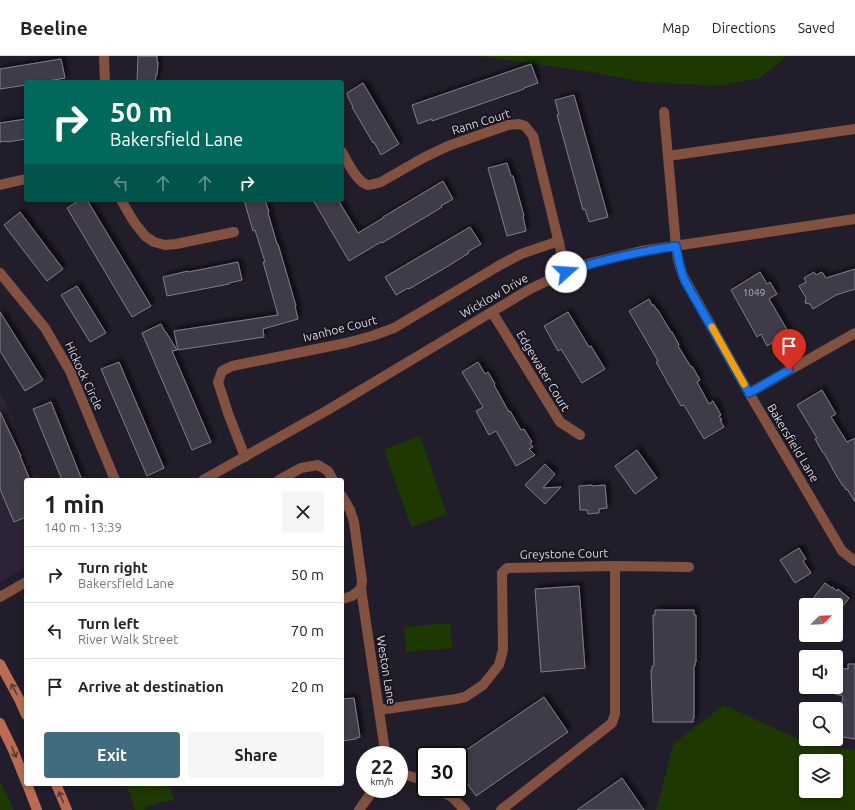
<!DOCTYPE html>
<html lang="en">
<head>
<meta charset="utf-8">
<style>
  body { margin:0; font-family:Ubuntu,sans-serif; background:#f6f6f6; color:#222; height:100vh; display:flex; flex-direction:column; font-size:15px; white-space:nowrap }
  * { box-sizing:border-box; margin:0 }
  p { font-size:13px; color:#767676 }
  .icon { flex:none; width:22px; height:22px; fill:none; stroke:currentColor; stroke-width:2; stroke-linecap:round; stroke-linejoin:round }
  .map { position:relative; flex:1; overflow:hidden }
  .drawer { position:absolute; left:24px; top:422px; width:320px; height:308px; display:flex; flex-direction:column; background:#fff; border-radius:4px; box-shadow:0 2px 6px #0003 }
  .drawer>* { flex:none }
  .banner { position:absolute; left:24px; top:24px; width:320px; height:122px; border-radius:4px; box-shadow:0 2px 6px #0003; background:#00695c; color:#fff; overflow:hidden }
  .needle { width:26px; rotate:67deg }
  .buttons { position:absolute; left:799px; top:542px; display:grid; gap:8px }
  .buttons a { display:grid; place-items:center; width:44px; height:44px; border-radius:4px; background:#fff; box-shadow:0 2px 6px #0003; font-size:20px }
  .speed { position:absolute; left:356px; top:690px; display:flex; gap:8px; font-size:20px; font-weight:700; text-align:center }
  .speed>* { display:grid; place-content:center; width:52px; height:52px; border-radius:50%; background:#fff; box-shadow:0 2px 6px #0003; line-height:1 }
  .speed small { font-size:10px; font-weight:400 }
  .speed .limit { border:2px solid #111; border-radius:6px; background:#fff; color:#111 }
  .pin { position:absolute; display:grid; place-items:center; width:34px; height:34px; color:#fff; margin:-41px -17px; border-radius:50% 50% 50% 0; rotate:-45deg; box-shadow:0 0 4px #0007 }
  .pin .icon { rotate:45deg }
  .me { position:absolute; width:44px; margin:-22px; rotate:71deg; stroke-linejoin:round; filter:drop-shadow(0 0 3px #0008) }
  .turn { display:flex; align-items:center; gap:14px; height:84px; padding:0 20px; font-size:18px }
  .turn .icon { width:52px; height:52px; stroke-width:2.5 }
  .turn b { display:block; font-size:28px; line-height:34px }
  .lanes { display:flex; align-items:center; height:38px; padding:0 20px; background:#0003; justify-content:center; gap:20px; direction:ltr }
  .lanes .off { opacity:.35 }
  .round { display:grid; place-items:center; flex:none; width:42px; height:42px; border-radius:4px; background:#f6f6f6 }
  .headline { display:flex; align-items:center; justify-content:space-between; height:68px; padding:0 20px }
  h1 { font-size:24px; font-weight:600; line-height:30px }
  .cta { display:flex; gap:8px; margin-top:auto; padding:8px 20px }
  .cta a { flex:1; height:46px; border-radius:4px; background:#416b7e; color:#fff; font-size:16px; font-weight:600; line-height:46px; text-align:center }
  .cta a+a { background:#f6f6f6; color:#222 }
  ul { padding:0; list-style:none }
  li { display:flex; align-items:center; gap:12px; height:56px; padding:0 20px; border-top:1px solid #e0e0e0 }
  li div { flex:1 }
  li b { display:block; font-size:15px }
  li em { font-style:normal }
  header { display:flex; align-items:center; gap:24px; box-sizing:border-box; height:56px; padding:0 20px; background:#fff; border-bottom:1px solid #e0e0e0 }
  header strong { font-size:19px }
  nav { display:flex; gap:22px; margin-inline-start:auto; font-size:14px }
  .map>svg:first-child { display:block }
  .built { fill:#2c2436 }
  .green { fill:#1d3800; fill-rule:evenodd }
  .building { fill:#3f3a48; stroke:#817c8c; filter:url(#shadow) }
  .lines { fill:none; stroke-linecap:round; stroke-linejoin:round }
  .street { stroke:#825140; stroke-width:10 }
  .secondary { stroke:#ba6c51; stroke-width:10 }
  .oneway { stroke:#593734 }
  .route-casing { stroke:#114b97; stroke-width:10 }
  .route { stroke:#1a73e8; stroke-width:7 }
  .slow { stroke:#f59e0b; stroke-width:7 }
  .labels { text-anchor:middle; stroke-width:4; stroke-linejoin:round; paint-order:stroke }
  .number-label { font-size:10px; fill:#b5b1bc }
  .street-label { font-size:12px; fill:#dcd9e2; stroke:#181420 }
</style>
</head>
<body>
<header>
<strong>Beeline</strong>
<nav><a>Map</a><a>Directions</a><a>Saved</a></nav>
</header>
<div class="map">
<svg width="855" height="754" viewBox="0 0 855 754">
  <defs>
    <filter id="shadow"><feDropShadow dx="3.5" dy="-3.5" stdDeviation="2" flood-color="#0009"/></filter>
  </defs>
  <rect width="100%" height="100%" fill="#221d2a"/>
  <polygon class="built" points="0,338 9,354 38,424 26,424 26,511 0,526"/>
  <g class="green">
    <polygon points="479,0 787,0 760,22 719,30 641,26 592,16"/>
    <polygon points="420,380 447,458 411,471 384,393"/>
    <polygon points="450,567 453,592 406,596 404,571"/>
    <path d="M724,649L809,688L855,694V754H656L674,687ZM806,705H836V735H806Z"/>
    <polygon points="0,725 14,754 0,754"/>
    <polygon points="126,728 169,728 174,744 167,746 166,745 144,752 145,754 135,754"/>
  </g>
  <g class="building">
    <polygon points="138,0 157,0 157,6 158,6 157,19 156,19 155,26 137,26"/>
    <polygon points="61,3 65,22 42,26 26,26 26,29 0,33 0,13"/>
    <polygon points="531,8 538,27 524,32 524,33 432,65 432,63 418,68 412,49"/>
    <polygon points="363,27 399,88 381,99 374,86 373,87 352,51 353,51 348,41 347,37"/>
    <polygon points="574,39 608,161 589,166 585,153 583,154 568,99 557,59 559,59 555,44"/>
    <polygon points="26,63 26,83 7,86 7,85 0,86 0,67"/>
    <polygon points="507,107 511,120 513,120 524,160 523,160 526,175 507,180 488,112"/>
    <polygon points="443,125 453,143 441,150 442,151 434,156 382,187 381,186 349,205 313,144 338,144 358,177 383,162 383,161"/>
    <polygon points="80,144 87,144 151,250 132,261 67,152"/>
    <polygon points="244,144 265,144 269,156 268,157 277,188 278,188 296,250 295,250 298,263 263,273 264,281 178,294 174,275 278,259 263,206 265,206 255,174 253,175"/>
    <polygon points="20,156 63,213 47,225 4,169"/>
    <polygon points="470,171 481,188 468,196 469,197 445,212 409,233 408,232 396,239 385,221"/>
    <polygon points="238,206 242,224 229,227 229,228 167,240 163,221 188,215 188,216 204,213"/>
    <polygon points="855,213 855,233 836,239 813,253 810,248 805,247 806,242 799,230 806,226 804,222 814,216 816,219 822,216 826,222"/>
    <polygon points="760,216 767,228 770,226 777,238 769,243 789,277 767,290 761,278 757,281 731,234"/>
    <polygon points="77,230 106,277 90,286 61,239"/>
    <polygon points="649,243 652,249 654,249 656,253 657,253 671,276 672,276 679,289 678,290 691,311 692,310 700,324 697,326 709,348 713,345 721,359 719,360 722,364 720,364 724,371 704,383 684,349 681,350 656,306 658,305 629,255"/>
    <polygon points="0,256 43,324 25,335 0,295"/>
    <polygon points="568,256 589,291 591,290 605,313 582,327 561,293 558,295 544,270"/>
    <polygon points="161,268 165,276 166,276 177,294 172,295 211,386 192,394 142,277"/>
    <polygon points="119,306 164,412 147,420 101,313"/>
    <polygon points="478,306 485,318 488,316 495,328 494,329 509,356 510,355 521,374 524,373 532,386 530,387 533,391 529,393 535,399 516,410 496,375 489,379 476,355 483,351 462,316"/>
    <polygon points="822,334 836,358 831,361 847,386 855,382 855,446 847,433 846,434 844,430 843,430 836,419 824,397 823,397 815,383 817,382 797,349"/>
    <polygon points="51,346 82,424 62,424 33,353"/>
    <polygon points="0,356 21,400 20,400 30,424 26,424 26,461 14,466 0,433"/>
    <polygon points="637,394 657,422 635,438 615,410"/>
    <polygon points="545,408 555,418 543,432 561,431 545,448 525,429"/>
    <polygon points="592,429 592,430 605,429 607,452 599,453 599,457 588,458 587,454 580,454 579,430"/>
    <polygon points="799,492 806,503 803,505 811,517 795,527 780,504"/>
    <polygon points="825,527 832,532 832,531 837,535 838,533 849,542 844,549 808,549"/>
    <polygon points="579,530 585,612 541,616 535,533"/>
    <polygon points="655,554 694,554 694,559 696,559 696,606 695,606 695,610 694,610 694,662 693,662 693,666 653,666 651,614 652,614 652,610 654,610 653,559 655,559"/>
    <polygon points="848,608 855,608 855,683 837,680 843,640 835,638 840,612 848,613"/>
    <polygon points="544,641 568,676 476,740 459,716 459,699"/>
    <polygon points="354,642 360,681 356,682 356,683 342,685 342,643"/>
    <polygon points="622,722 644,754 577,754"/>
  </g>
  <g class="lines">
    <g class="street">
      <polyline points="104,0 105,26"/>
      <polyline points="664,56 676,190 678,204 683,220 749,337 842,495 855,505"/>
      <path d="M342,96C347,105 357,127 368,129C372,129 377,127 381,126L423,102L448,90L508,69L519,68L525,70L533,80L566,216"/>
      <polyline points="668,100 855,73"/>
      <polyline points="0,129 26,123"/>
      <polyline points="121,144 134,166 145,180 154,186 165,189 176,188 234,176"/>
      <polyline points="0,217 45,272 70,315 115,424"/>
      <polyline points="492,256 560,366 580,379"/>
      <polyline points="749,337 855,277"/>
      <polyline points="245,401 228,357 218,326 222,315 232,310 346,287 372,280 394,272 500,209 521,198 559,185"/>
      <polyline points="203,424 326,355 530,233 566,216 591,207 641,195 855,163"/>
      <polyline points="279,424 301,412 318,409 328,415 333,424"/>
      <polyline points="342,440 350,454 354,466 362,525 361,533 352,540 342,543"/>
      <polyline points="361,533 385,695 385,699"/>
      <polyline points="0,541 26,526"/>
      <polyline points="379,654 456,643 465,641 483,629 499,609 503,594 502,517 507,512 615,510 689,511"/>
      <polyline points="399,717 416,722 425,726"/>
      <polyline points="439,733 453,742 465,754"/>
      <polyline points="359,754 374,733"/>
      <polyline points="501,754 612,667 615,658 615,510"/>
    </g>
    <g class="secondary">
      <polyline points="0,608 19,643 26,659"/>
      <polyline points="0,667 13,694 26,726"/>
      <polyline points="27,728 37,754"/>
      <polyline points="56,728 67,754"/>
    </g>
  </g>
  <defs><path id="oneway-shaft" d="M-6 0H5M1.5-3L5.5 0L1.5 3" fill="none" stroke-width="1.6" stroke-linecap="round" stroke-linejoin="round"/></defs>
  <g class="oneway">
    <use href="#oneway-shaft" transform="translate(14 633) rotate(-118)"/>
    <use href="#oneway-shaft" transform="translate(14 696) rotate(67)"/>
    <use href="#oneway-shaft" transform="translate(61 741) rotate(-113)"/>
  </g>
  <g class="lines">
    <g class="route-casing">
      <path id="route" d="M566,216C603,203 638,196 676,190C678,202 680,214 685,225L749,337L789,314"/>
    </g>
    <use href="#route" class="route"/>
    <polyline class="slow" points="712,271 744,328"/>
  </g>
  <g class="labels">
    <g class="number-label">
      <text x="754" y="240">1049</text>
    </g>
    <g class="street-label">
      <text transform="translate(481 66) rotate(-17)" y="4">Rann Court</text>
      <text transform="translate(494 240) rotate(-30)" y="4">Wicklow Drive</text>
      <text transform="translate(340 273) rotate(-14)" y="4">Ivanhoe Court</text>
      <text transform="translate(543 315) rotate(59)" y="4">Edgewater Court</text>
      <text transform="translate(84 320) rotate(65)" y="4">Hickock Circle</text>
      <text transform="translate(793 387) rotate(59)" y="4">Bakersfield Lane</text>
      <text transform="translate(564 498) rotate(-1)" y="4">Greystone Court</text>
      <text transform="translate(386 614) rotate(81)" y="4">Weston Lane</text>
    </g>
  </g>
</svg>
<div class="buttons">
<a><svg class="needle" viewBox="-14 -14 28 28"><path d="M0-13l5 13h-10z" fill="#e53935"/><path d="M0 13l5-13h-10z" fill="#767676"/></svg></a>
<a><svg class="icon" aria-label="sound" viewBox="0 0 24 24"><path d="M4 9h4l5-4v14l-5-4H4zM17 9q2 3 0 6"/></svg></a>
<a><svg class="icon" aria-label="search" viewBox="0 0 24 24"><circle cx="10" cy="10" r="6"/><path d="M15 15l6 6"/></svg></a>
<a><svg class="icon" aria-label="layers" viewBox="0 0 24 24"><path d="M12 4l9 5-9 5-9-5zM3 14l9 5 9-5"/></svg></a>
</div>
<div class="speed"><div>22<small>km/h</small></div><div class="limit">30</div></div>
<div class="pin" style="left:789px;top:314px;background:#d93025"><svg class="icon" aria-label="arrive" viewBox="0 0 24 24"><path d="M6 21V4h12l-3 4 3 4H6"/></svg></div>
<svg class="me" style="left:566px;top:216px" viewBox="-20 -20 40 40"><circle r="19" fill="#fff"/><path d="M0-13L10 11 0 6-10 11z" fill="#1a73e8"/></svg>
<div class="banner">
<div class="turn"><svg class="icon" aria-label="right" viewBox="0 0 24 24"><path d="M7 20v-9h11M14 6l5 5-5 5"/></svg><div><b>50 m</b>Bakersfield Lane</div></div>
<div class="lanes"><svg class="icon off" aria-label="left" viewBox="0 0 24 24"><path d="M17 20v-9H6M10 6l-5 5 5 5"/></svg><svg class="icon off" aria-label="ahead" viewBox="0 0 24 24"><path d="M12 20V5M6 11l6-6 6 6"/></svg><svg class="icon off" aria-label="ahead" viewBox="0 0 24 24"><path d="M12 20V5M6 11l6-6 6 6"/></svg><svg class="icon" aria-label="right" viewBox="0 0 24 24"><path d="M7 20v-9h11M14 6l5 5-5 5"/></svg></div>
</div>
<section class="drawer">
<div class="headline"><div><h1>1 min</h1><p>140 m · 13:39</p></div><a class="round"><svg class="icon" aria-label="close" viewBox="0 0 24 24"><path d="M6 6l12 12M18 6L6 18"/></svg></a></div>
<ul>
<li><svg class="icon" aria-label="right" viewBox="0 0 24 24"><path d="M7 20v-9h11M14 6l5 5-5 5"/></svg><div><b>Turn right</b><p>Bakersfield Lane</p></div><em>50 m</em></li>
<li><svg class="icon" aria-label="left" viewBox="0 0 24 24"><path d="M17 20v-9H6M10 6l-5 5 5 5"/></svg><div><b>Turn left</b><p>River Walk Street</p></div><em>70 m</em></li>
<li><svg class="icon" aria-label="arrive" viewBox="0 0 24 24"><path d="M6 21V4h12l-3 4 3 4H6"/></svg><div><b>Arrive at destination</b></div><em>20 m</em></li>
</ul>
<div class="cta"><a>Exit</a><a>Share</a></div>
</section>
</div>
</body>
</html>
